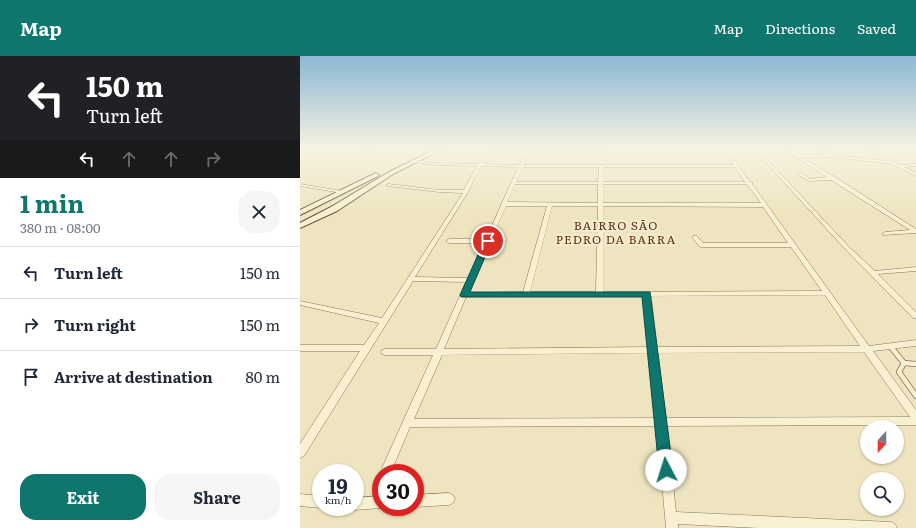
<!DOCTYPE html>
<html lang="en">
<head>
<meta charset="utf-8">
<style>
  body { margin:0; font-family:Literata,serif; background:#f6f6f7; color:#1f2937; height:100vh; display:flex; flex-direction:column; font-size:15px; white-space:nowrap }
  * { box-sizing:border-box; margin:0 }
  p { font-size:13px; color:#747a83 }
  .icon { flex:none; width:22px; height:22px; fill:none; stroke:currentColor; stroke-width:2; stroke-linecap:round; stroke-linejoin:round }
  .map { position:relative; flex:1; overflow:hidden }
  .sheet { display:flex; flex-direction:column; background:#fff; width:300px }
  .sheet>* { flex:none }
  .hud { background:#202124; color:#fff; overflow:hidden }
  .needle { width:26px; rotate:201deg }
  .tools { position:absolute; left:560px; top:364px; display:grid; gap:8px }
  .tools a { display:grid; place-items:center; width:44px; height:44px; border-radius:50%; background:#fff; box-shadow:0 1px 3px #0004; font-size:20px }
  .speed { position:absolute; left:12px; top:408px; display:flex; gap:8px; font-size:20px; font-weight:700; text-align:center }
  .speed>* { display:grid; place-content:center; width:52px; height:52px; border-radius:50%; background:#fff; box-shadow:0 1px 3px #0004; line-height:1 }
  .speed small { font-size:10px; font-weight:400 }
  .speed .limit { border:6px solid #d22; background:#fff; color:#111 }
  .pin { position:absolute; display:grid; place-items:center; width:34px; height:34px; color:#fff; margin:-17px; border:2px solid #fff; border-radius:50%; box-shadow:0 1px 4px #0007 }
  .me { position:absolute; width:44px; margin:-22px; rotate:355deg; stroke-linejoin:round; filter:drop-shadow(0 0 3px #0008) }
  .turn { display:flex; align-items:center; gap:14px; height:84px; padding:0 20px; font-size:18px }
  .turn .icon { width:52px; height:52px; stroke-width:2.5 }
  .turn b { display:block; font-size:28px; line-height:34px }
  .lanes { display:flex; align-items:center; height:38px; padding:0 20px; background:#0003; justify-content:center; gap:20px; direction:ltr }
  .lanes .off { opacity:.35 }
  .round { display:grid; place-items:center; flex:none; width:42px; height:42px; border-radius:16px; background:#f6f6f7 }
  .summary { display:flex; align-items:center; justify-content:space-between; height:68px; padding:0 20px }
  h1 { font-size:24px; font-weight:700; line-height:30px; color:#0f766e }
  .cta { display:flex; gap:8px; margin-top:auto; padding:8px 20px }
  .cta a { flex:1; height:46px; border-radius:16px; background:#0f766e; color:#fff; font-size:16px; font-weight:700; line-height:46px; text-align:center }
  .cta a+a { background:#f6f6f7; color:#1f2937 }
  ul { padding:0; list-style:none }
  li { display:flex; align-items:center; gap:12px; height:52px; padding:0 20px; border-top:1px solid #e0e1e3 }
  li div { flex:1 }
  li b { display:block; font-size:15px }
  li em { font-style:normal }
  header { display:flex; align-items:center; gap:24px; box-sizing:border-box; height:56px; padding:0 20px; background:#0f766e; color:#fff }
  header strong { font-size:19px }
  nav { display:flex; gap:22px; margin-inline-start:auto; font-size:14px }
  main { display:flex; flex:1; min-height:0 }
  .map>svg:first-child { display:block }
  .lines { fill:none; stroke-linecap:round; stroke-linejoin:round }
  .service-casing { stroke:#867457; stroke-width:6 }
  .minor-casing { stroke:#867457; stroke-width:1 }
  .secondary-casing { stroke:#68553b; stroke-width:2 }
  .service { stroke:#f9f0d2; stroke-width:4.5 }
  .minor { fill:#f9f0d2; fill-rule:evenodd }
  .secondary { fill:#f9f0d2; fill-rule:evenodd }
  .route { fill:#0f766e; stroke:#0a4d48 }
  .labels { text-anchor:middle; stroke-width:4; stroke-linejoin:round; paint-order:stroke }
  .neighbourhood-label { font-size:12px; letter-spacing:1px; fill:#62301b; stroke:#f5edce }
</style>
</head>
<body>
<header>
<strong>Map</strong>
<nav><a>Map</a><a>Directions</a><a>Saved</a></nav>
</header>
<main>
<section class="sheet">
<div class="hud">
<div class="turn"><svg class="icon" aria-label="left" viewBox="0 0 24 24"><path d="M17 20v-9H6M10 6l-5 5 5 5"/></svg><div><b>150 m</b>Turn left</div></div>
<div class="lanes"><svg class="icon" aria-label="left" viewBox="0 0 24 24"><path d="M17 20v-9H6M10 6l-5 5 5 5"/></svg><svg class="icon off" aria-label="ahead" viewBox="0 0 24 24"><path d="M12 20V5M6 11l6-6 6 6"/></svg><svg class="icon off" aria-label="ahead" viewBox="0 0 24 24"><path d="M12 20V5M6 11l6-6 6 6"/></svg><svg class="icon off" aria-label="right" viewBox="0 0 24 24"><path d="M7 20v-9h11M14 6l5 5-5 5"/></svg></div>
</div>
<div class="summary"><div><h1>1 min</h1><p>380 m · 08:00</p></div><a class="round"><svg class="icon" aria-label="close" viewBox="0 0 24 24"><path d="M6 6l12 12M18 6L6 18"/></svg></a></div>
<ul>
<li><svg class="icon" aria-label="left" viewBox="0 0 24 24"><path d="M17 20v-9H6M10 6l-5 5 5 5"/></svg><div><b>Turn left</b></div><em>150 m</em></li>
<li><svg class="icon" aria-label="right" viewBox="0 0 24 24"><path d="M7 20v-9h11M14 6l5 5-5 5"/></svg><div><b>Turn right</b></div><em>150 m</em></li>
<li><svg class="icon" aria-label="arrive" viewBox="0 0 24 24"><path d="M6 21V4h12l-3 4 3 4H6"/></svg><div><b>Arrive at destination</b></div><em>80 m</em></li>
</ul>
<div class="cta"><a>Exit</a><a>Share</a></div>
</section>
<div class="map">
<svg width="616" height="472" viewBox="0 0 616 472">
  <rect width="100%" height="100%" fill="#eee4bf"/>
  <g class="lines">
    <g class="service-casing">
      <g id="service">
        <polyline points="590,290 604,307 616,308"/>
        <polyline points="604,307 599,316 616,340"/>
      </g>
    </g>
    <g class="minor-casing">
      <g id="minor">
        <polygon points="71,93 75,93 60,100 57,99"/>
        <path d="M194,93H198L184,108L220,109L224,99L226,98L228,99L224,109H434L429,102L432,101L450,126H452V128L569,290L616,284V290L573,295L616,354V369L367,370L376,456L591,466L595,468L597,472H459L378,468V472H366L357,370L110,371L91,416L87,417L83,416L82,412L133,299H85L82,298L81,296L82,294L85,293H136L166,226L113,225L4,400L0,402V388L60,295H0V289H64L79,267L0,249V245L82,262L163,137L139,136L88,130L86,129L88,128L139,134H164L177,110L137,109L113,106L111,105L113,104L137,107L179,108ZM181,110L218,111L186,183H149L146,185L149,187H184L168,222L115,221L168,136ZM223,111H299L298,126H216ZM303,111H435L445,126H303ZM215,128H298V147L207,146ZM303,128H447L461,147H303ZM206,150H247L223,236L168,237ZM252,150H298L296,236H230ZM303,150L463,151L488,187H403L397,180H393L392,181L399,190L401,191H491L522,235L303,236ZM525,239L560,290L357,291L351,240ZM344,240L349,291L144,293L166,241ZM564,296L610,361L366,362L358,297ZM350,297L357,362L114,363L142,299Z"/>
        <polygon points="206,93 304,93 302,94 208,94"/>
        <polygon points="483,93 487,93 497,99 526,99 516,93 520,93 532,99 586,105 564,93 568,93 600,109 616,108 616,110 604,111 616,117 616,120 592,108 531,101 501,101 535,121 616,173 616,177 583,179 582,178 585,176 610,174 531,124 509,125 498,119 498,117 502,117 510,123 527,121"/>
        <polygon points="459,97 461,97 550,192 575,215 616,211 616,215 578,218 616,256 616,262 613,262 546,194 459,99"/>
        <polygon points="0,128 42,135 44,136 42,137 0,130"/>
        <polygon points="149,437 153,439 155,443 153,447 149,449 115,451 115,439"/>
        <polygon points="0,438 21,440 21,451 23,451 21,452 0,450"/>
        <polygon points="81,440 81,451 83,451 81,452 55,454 50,451 55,451 55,442"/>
      </g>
    </g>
    <g class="secondary-casing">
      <g id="secondary">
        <polygon points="136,93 142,93 93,118 37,155 0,172 0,167 31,151 89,116"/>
        <polygon points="76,117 79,119 78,120 0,159 0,154"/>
      </g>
    </g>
    <use href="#service" class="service"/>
    <use href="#minor" class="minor"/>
    <use href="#secondary" class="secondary"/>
  </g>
  <linearGradient id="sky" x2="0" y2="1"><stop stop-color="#8cb8d5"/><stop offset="0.58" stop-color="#f7f3e2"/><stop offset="1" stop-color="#f7f3e2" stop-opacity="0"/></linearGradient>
  <rect width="616" height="159" fill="url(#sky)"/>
  <polygon class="route" points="185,183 191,183 192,185 170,236 350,236 373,414 371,419 366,421 361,419 359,414 342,241 161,241 160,239"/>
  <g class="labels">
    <g class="neighbourhood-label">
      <text x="316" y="174">BAIRRO SÃO<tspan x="316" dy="14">PEDRO DA BARRA</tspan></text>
    </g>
  </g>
</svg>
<div class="tools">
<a><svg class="needle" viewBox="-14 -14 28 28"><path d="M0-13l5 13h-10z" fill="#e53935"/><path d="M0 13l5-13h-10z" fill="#747a83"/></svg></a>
<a><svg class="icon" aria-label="search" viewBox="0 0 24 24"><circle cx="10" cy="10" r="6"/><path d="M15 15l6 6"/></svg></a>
</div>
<div class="speed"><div>19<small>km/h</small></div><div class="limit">30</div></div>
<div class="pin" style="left:188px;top:185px;background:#d93025"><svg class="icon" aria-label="arrive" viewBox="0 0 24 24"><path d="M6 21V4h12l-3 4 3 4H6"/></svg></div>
<svg class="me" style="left:366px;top:414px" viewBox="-20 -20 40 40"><circle r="19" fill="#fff"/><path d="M0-13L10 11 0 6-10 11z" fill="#0f766e"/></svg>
</div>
</main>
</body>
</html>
